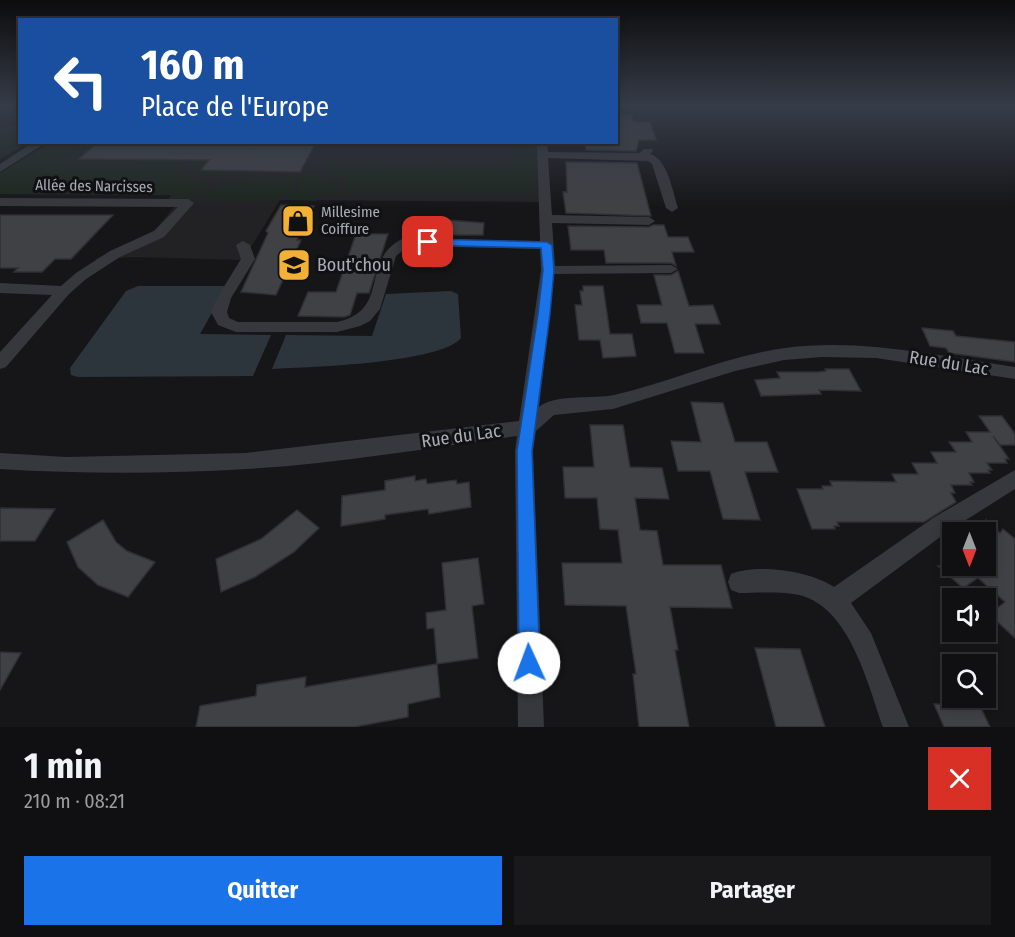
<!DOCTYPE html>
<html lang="fr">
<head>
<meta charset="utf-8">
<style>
  body { margin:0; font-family:"Fira Sans Condensed",sans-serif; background:#19191b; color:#f1f3f6; height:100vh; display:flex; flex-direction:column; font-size:22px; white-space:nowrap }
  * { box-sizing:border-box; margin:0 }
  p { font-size:20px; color:#9c9d9f }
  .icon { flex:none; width:33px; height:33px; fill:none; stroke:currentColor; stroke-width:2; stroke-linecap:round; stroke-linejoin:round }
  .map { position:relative; height:727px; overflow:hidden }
  .sheet { display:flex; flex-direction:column; background:#101012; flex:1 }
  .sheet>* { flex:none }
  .banner { position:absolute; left:18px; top:18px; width:600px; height:126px; border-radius:0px; box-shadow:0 3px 9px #0003,0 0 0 2px #303032; background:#1a4fa0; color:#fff; overflow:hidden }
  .needle { width:39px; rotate:180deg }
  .tools { position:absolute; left:942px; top:522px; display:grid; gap:12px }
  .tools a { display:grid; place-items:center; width:54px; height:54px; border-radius:0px; background:#101012; box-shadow:0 3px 9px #0003,0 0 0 2px #303032; font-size:30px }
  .pin { position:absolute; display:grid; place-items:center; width:51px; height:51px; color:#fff; margin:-26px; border-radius:12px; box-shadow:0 3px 9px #0006 }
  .me { position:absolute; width:66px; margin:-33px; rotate:358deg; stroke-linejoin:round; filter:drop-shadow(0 0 4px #0008) }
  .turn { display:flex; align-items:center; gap:21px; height:126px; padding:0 24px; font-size:27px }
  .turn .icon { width:78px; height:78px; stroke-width:2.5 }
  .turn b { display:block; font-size:42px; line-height:51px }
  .round { display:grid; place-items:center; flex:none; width:63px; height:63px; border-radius:0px; background:#19191b }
  .overview { display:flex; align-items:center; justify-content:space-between; height:102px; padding:0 24px }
  h1 { font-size:36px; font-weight:700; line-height:45px }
  .action { display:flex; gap:12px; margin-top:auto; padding:12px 24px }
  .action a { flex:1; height:69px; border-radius:0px; background:#1a73e8; color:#fff; font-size:24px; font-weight:700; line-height:69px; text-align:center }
  .action a+a { background:#19191b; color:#f1f3f6 }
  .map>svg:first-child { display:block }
  .built { fill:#222225 }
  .green { fill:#1e261f }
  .water { fill:#2c353c }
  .building { fill:#404145; stroke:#303034; stroke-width:1.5 }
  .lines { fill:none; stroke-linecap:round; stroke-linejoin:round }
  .street { fill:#37383d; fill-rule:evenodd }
  .route { fill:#1a73e8; stroke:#114b97; stroke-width:1.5 }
  .labels { text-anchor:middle; stroke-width:6; stroke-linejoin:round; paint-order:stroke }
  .far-street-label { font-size:15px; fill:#a8adb8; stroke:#111113 }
  .far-poi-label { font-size:15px; fill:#a8adb8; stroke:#111113; text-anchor:start }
  .poi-label { font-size:18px; fill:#a8adb8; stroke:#111113; text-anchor:start }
  .street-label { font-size:18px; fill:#a8adb8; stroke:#111113 }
</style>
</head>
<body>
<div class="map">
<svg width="1015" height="727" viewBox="0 0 1015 727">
  <rect width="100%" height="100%" fill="#161618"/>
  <polygon class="built" points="541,142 545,202 280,200 243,260 134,257 94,260 155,230 184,195 0,194 0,178 60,143"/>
  <g class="green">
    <polygon points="19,125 20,142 27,143 0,159 0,128"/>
    <path d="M49,143H83L67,157V162L72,165L176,168L189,177L209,181C204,195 181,201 167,201L171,195L0,194V173Z"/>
    <polygon points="91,143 98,143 85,158 89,159 209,160 201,170 261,171 250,174 200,175 193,174 187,166 180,164 77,161 75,156"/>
    <polygon points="523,143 536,143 535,192 357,190 351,194 328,168 332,160 338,160 336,165 369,166 371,161 376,161 374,166 439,167 440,162 445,162 445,167 509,167 510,161 523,161"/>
    <polygon points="316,172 323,173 344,194 319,194 316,201 284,199 299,189 305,175"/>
    <path d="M265,176L289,178L301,176C300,187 285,198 275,200C254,204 220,200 198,199L201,195L232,182Z"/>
  </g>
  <g class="water">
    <polygon points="138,286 227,286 200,334 271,335 253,376 78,377 71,375 70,368 126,291"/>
    <path d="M451,291L458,294L461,338C441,363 312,367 272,369L286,335L372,336L386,294Z"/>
  </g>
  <g class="building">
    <polygon points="616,115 631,115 634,122 650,122 656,140 639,140 636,151 586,150 585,142 616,142"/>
    <polygon points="98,142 316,142 300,172 201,170 209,160 79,159"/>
    <polygon points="566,162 637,163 651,216 566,213 563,192 567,192"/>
    <polygon points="281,205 314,206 297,240 301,240 276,295 241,292 268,233 266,231"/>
    <polygon points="0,215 113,215 71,259 55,259 42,272 14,272 18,268 0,268"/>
    <polygon points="435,219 484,223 483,235 432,235"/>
    <polygon points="653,225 664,225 668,237 688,237 694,252 672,252 676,266 671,263 606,263 604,250 571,250 568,226 649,227"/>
    <polygon points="356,234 388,234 369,293 357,293 350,315 344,317 298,316 308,292 336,292"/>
    <polygon points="678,271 689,306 713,305 720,324 695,324 704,353 675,353 667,323 641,323 637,305 662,305 654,275 671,275"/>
    <polygon points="583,286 603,286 610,334 632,334 636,356 603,358 600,340 579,340 575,305 582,305 580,291 583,291"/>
    <polygon points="922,328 953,331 956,336 1015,342 1015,362 949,353 946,348 930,346"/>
    <polygon points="825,369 849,369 861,391 819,390 821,394 761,396 755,380 780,378 777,372 818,372 826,371"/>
    <polygon points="691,402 723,403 735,442 767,442 778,472 745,472 760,520 723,519 710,471 678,471 671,441 701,442"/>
    <polygon points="979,416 1002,416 1015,434 1015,445 1000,445 993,436 1009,459 1005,459 1007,463 987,463 992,470 988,470 990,473 969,473 974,482 970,482 972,485 951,485 955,493 951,493 956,502 924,522 837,522 839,526 834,526 835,529 812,529 797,489 823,489 822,486 832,486 830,481 896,482 892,474 918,474 912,463 937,463 931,452 956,452 949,442 972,442 966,432 990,432"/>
    <polygon points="590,425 623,425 630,467 662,468 669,499 635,498 640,530 657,531 663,565 721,565 732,608 670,607 678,650 675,650 689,727 639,727 633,674 636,674 626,606 565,605 562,563 622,563 618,530 600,529 597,498 565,498 563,467 594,467"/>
    <polygon points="415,476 415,481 426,479 427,484 456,480 457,484 469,482 471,507 429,514 428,509 385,515 385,519 341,526 342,496 385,490 385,481"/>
    <polygon points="0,508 55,509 35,541 0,541"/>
    <polygon points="297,510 319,528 294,552 255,577 221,592 216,559 261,539"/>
    <polygon points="103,520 116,542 127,551 155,562 128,597 98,585 78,567 67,542"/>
    <polygon points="986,520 1000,533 1003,529 1015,539 1015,638 989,614 1005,602 978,578 963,588 938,566 986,566"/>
    <polygon points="478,558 484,604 472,606 478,658 437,664 434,628 427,629 426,613 446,610 442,563"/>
    <polygon points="755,648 800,649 825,727 776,727"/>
    <polygon points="0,652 21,653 0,690"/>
    <polygon points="437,664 440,697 408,704 408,717 354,727 196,727 200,706 256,696 257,685 306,677 305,687"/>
    <polygon points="934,704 980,706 990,727 944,727"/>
  </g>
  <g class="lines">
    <g class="street">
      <polygon points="616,106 630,106 616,110"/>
      <polygon points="34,142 47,142 0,172 0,164"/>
      <path d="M537,142H547L548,152L639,153L644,149H652L653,151L650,154C668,159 673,193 678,208L672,212L666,208L652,164L648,161L548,158L552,215L649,217L655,221L649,225L552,223L555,266L671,265L678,269L671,273L554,274L539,407C553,394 594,399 614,395C672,382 726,356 785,348C862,338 939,356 1015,367V379L876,358L822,357L784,360L735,371L613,409L554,415L536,431L533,451L544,727H518L515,451L517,436C427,448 336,464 246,469C164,474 81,474 0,469V453L66,457L246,453L519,421L541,270L540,249L409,246L396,256L380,309L370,321L360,326L337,332H236L218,325L211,312L217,298L241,259L236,245L243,241L250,245L255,259L231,298L227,312L229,318L238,322H337C392,310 359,261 402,239L540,241Z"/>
      <polygon points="0,198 188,199 194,203 164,237 120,257 86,279 69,294 6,367 0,369 0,352 52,295 0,293 0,283 61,286 76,273 110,251 154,231 178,207 0,206"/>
      <path d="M1015,470V489L947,532L851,603L871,633L909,727H883C868,685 850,607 799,595C780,591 758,593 739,593L731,590L728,582L731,574C757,563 811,571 834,587L933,518Z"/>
    </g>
  </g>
  <linearGradient id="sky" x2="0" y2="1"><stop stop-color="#0c0c0d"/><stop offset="0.51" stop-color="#363c48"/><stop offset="1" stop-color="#363c48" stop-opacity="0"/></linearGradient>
  <rect width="1015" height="208" fill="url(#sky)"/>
  <polygon class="route" points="428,239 547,242 552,245 554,270 550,314 532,451 540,663 537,670 529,673 522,670 519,663 517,451 538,314 543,270 541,248 424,245 422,242"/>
  <defs>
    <g id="shop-square" transform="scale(1.725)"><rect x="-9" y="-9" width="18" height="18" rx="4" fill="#f2b134" stroke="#111113"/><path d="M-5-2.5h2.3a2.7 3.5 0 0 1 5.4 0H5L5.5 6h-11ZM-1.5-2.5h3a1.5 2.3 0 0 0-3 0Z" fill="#111"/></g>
    <g id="school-square" transform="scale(1.725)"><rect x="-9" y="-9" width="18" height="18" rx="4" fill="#f2b134" stroke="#111113"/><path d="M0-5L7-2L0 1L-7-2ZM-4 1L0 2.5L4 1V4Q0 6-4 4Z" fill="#111"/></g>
  </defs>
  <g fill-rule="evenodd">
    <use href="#shop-square" x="298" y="221"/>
    <use href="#school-square" x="294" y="265"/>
  </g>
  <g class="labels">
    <g class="far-street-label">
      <text transform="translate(94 186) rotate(1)" y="5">Allée des Narcisses</text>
    </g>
    <g class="far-poi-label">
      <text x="321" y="217">Millesime<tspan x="321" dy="17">Coiffure</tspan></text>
    </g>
    <g class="poi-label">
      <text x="317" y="271">Bout'chou</text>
    </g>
    <g class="street-label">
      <text transform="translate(949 363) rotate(9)" y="6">Rue du Lac</text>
      <text transform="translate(461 436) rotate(-8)" y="6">Rue du Lac</text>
    </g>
  </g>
</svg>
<div class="tools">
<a><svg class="needle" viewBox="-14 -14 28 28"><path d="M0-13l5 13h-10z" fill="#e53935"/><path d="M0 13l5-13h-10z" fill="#9c9d9f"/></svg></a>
<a><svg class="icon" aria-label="sound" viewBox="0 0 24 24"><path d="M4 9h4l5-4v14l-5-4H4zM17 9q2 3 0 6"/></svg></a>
<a><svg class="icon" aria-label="search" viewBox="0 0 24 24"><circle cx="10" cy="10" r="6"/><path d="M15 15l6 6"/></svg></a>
</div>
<div class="pin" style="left:428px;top:242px;background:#d93025"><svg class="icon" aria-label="arrive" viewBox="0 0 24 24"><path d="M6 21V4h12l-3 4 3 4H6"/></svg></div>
<svg class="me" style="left:529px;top:663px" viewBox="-20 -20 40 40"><circle r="19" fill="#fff"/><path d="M0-13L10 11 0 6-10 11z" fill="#1a73e8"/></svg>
<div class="banner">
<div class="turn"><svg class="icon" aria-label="left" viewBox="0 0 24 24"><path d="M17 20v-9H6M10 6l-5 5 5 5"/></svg><div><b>160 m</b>Place de l'Europe</div></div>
</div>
</div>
<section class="sheet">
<div class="overview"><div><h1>1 min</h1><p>210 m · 08:21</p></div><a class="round" style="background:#d93025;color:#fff"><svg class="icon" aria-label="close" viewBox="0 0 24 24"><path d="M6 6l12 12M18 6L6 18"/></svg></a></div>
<div class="action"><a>Quitter</a><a>Partager</a></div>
</section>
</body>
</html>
